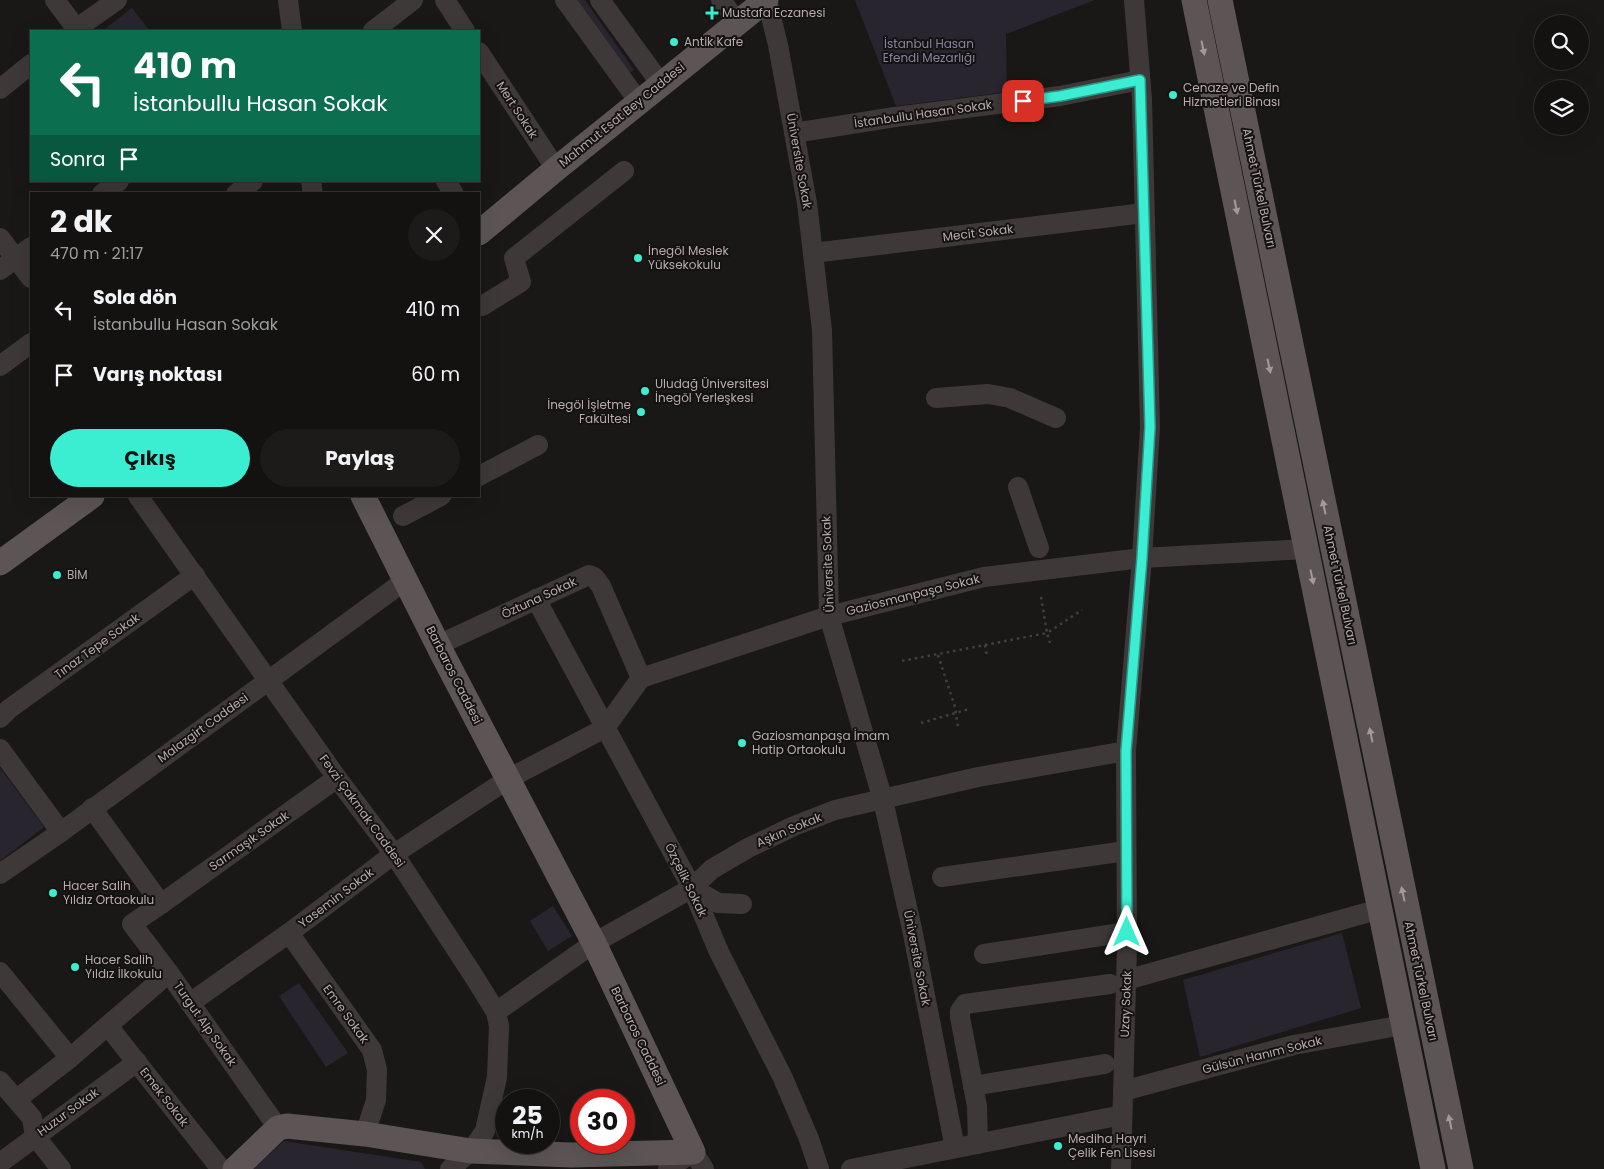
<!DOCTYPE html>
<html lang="tr">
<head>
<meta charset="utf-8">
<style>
  body { margin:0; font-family:Poppins,sans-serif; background:#1c1b1a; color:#f1f3f6; height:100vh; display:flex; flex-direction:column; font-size:19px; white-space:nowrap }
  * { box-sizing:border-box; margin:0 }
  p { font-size:16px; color:#9d9e9f }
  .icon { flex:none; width:28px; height:28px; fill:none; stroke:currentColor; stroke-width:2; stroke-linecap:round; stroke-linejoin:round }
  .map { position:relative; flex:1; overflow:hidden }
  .panel { position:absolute; left:30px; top:192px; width:450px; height:305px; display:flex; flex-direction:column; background:#131211; border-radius:0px; box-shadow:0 5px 20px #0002,0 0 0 1px #323231 }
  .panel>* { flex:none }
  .top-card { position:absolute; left:30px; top:30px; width:450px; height:152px; border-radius:0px; box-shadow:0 5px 20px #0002,0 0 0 1px #323231; background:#0b6e4f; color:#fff; overflow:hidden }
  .fabs { position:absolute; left:1534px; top:15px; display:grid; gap:10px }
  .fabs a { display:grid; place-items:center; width:55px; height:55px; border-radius:50%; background:#131211; box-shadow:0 5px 20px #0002,0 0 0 1px #323231; font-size:25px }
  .speed { position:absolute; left:495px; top:1089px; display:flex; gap:10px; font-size:25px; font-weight:700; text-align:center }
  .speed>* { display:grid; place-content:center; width:65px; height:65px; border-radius:50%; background:#131211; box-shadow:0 5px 20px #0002,0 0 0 1px #323231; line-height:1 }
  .speed small { font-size:12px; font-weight:400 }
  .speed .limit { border:8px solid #d22; background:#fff; color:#111 }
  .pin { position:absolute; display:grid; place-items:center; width:42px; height:42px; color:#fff; margin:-21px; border-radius:10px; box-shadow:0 2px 8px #0006 }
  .me { position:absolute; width:55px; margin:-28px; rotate:0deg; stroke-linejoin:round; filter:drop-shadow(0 0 4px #0008) }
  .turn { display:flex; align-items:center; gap:18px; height:105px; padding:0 20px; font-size:22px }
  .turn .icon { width:65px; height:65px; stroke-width:2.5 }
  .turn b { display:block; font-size:35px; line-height:42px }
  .then { display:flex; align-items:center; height:48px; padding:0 20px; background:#0003; gap:10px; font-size:19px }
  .round { display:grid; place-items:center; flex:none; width:52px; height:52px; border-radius:26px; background:#1c1b1a }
  .summary { display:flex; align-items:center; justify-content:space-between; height:85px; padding:0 20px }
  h1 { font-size:30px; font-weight:700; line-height:38px }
  .cta { display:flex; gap:10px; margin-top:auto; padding:10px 20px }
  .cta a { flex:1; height:58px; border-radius:30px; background:#3bedd1; color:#111; font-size:20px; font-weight:700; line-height:58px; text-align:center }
  .cta a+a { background:#1c1b1a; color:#f1f3f6 }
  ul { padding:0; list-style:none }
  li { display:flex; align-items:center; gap:15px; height:65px; padding:0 20px }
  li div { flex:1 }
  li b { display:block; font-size:19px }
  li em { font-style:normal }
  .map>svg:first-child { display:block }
  .green { fill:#28252e }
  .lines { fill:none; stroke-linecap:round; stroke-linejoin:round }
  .path { stroke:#453e3f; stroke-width:2.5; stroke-dasharray:2.5 4; stroke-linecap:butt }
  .minor { stroke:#3e3938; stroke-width:20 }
  .major { stroke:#5d5555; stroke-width:25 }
  .oneway { fill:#a7999b }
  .route-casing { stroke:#269a88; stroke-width:12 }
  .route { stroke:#3bedd1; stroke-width:9 }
  .poi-dot { fill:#3bedd1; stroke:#141312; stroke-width:2 }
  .labels { text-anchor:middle; stroke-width:4; stroke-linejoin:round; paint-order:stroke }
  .poi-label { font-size:12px; fill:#b9aaac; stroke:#141312; text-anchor:start }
  .park-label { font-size:12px; fill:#8a82a3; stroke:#141312 }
  .street-label { font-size:12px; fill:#b9aaac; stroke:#141312 }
</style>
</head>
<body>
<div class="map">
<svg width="1604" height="1169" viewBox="0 0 1604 1169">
  <rect width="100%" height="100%" fill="#191817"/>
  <g class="green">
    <polygon points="573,0 585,0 634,70 627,75"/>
    <polygon points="855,0 1095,0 1006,34 1007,92 896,106"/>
    <polygon points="132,8 150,31 102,31"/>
    <polygon points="0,768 44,827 0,861"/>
    <polygon points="553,906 572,936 548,951 530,921"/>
    <polygon points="1342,933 1361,1008 1200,1057 1183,980"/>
    <polygon points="299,983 348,1053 326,1067 279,996"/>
    <polygon points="284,1141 421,1162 425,1169 253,1169"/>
  </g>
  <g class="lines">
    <g class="path">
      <polyline points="1041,597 1047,633 1082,610"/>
      <polyline points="985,645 987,656"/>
      <polyline points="938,655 955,707 958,728"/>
      <polyline points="902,661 1047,633 1050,643"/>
      <polyline points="921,723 969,709"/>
    </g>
    <g class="minor">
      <polyline points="55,0 78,31"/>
      <polyline points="288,0 292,31"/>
      <polyline points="445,0 465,31"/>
      <polyline points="565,0 639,102"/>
      <polyline points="600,0 661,84"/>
      <polyline points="721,0 737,22"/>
      <polyline points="767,0 778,45 807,203 822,330 829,616 883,800 912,929 955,1148"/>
      <polyline points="73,31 117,0"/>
      <polyline points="373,31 413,0"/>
      <polyline points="479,52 556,169"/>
      <polyline points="0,89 31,64"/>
      <polyline points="794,133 895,117 1060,96 1140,80"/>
      <polyline points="311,181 313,194"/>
      <polyline points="446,181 454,194"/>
      <polyline points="102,194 119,181"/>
      <polyline points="236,194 253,181"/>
      <polyline points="0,238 31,278"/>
      <polyline points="813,253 1144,213"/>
      <polyline points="0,270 31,247"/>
      <polyline points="482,306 521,282 514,258 624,171"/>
      <polyline points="0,366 31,343"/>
      <polyline points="936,398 988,394 1010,398 1056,418"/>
      <polyline points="479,476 538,445"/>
      <polyline points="1018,487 1039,548"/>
      <polyline points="138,496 337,778 394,854 473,975 496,1012 499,1026 497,1077 485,1131 471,1151 450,1169"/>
      <polyline points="403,516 441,496"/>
      <polyline points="536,599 692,888 719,952 782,1076 809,1139 819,1169"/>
      <polyline points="438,645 589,575 594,577 601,586 641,678"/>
      <polyline points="0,718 9,709 195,575"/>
      <polyline points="0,749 61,832"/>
      <polyline points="92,808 161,904 132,924 169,973 278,1128"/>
      <polyline points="0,874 61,832 406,580"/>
      <polyline points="942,877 1126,851"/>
      <polyline points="692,888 718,903 742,904"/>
      <polyline points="161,904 337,778"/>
      <polyline points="289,933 372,1050 377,1070 376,1100 365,1134"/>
      <polyline points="984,954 1127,932"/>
      <polyline points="0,972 70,1058"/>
      <polyline points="1126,980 1380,909"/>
      <polyline points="190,1003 289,933 394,854 508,779 605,728 641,678 829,616 984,577 1142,558 1306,549"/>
      <polyline points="496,1012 594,943 692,888 712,869 748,848 794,826 835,810 978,777 1126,751"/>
      <polyline points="108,1026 221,1169"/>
      <polyline points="0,1081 32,1118 35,1136 61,1169"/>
      <polyline points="973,1086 1105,1064"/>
      <polyline points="1123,1091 1294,1045 1403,1025"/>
      <polyline points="17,1099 70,1058 169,973"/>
      <polyline points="978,1144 977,1106 960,1017 960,1011 965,1004 1110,984"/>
      <polyline points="0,1163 137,1062"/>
      <polyline points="668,1169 693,1152 704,1169"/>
      <polyline points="851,1169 1122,1115"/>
      <polyline points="1121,1169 1127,947 1126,751 1142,558 1150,427 1142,99 1134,0"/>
    </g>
    <g class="major">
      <polyline points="1194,0 1433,1169"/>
      <polyline points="1220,0 1461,1169"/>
      <polyline points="479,233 556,169 766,0"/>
      <polyline points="0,563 92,496"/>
      <polyline points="235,1169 278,1128 287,1126 365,1134 471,1151 571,1155 693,1152 594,943 444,657 363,496"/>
    </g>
  </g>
  <defs><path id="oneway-solid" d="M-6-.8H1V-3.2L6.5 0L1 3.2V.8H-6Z" transform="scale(1.25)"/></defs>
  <g class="oneway">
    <use href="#oneway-solid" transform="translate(1203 48) rotate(78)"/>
    <use href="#oneway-solid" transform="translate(1236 207) rotate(78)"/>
    <use href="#oneway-solid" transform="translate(1269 366) rotate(78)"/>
    <use href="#oneway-solid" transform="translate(1324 507) rotate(-102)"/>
    <use href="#oneway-solid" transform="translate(1312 577) rotate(78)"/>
    <use href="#oneway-solid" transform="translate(1371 735) rotate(-102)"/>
    <use href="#oneway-solid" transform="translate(1403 894) rotate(-102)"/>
    <use href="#oneway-solid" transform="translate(1450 1122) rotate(-102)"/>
  </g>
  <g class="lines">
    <g class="route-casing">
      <polyline id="route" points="1023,101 1060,96 1140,80 1150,427 1142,558 1126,751 1127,932"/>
    </g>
    <use href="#route" class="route"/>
  </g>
  <g class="poi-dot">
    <path d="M709.5 5.5h5v5h5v5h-5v5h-5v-5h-5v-5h5z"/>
    <circle cx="674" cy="42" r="5"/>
    <circle cx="1173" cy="95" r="5"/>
    <circle cx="638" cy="258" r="5"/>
    <circle cx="645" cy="391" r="5"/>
    <circle cx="641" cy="412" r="5"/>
    <circle cx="57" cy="575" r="5"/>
    <circle cx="742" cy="743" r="5"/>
    <circle cx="53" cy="893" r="5"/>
    <circle cx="75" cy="967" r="5"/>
    <circle cx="1058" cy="1146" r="5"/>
  </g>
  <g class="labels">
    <g class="poi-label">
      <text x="722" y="17">Mustafa Eczanesi</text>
      <text x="684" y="46">Antik Kafe</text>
      <text x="1183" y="92">Cenaze ve Defin<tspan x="1183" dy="14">Hizmetleri Binası</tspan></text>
      <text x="648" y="255">İnegöl Meslek<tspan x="648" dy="14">Yüksekokulu</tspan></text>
      <text x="655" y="388">Uludağ Üniversitesi<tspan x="655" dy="14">İnegöl Yerleşkesi</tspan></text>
      <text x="631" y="409" text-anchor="end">İnegöl İşletme<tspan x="631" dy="14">Fakültesi</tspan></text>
      <text x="67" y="579">BİM</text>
      <text x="752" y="740">Gaziosmanpaşa İmam<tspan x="752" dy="14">Hatip Ortaokulu</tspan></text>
      <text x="63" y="890">Hacer Salih<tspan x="63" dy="14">Yıldız Ortaokulu</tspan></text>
      <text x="85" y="964">Hacer Salih<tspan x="85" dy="14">Yıldız İlkokulu</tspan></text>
      <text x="1068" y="1143">Mediha Hayri<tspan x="1068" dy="14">Çelik Fen Lisesi</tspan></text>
    </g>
    <g class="park-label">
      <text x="929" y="48">İstanbul Hasan<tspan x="929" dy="14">Efendi Mezarlığı</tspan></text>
    </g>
    <g class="street-label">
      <text transform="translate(517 110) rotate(57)" y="4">Mert Sokak</text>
      <text transform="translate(923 114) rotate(-8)" y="4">İstanbullu Hasan Sokak</text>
      <text transform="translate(622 115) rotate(-39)" y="4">Mahmut Esat Bey Caddesi</text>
      <text transform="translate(799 161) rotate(80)" y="4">Üniversite Sokak</text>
      <text transform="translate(1259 188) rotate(78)" y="4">Ahmet Türkel Bulvarı</text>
      <text transform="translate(978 233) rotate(-7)" y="4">Mecit Sokak</text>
      <text transform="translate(828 564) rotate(-92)" y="4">Üniversite Sokak</text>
      <text transform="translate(1340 585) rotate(78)" y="4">Ahmet Türkel Bulvarı</text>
      <text transform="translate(913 595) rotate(-14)" y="4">Gaziosmanpaşa Sokak</text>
      <text transform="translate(539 598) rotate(-25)" y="4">Öztuna Sokak</text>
      <text transform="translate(97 646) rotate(-36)" y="4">Tınaz Tepe Sokak</text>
      <text transform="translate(454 675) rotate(63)" y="4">Barbaros Caddesi</text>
      <text transform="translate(203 728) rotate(-36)" y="4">Malazgirt Caddesi</text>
      <text transform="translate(362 811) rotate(54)" y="4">Fevzi Çakmak Caddesi</text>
      <text transform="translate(789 830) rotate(-23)" y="4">Aşkın Sokak</text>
      <text transform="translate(249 841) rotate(-35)" y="4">Sarmaşık Sokak</text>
      <text transform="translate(686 880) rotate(64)" y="4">Özçelik Sokak</text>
      <text transform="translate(336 898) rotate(-37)" y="4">Yasemin Sokak</text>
      <text transform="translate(917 958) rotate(79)" y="4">Üniversite Sokak</text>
      <text transform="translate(1421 981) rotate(78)" y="4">Ahmet Türkel Bulvarı</text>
      <text transform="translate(1126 1004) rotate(-88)" y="4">Uzay Sokak</text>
      <text transform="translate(346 1014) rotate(54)" y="4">Emre Sokak</text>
      <text transform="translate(205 1024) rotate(55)" y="4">Turgut Alp Sokak</text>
      <text transform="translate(638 1036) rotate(64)" y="4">Barbaros Caddesi</text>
      <text transform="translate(1262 1055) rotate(-14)" y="4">Gülsün Hanım Sokak</text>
      <text transform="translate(164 1097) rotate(52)" y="4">Emek Sokak</text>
      <text transform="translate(68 1112) rotate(-36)" y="4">Huzur Sokak</text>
    </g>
  </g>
</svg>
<div class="fabs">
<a><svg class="icon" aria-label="search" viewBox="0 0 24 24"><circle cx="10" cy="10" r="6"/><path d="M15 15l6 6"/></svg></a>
<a><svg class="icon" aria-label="layers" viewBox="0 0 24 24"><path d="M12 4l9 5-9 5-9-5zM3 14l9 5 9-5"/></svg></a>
</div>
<div class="speed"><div>25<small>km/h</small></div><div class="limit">30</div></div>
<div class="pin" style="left:1023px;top:101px;background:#d93025"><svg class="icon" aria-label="arrive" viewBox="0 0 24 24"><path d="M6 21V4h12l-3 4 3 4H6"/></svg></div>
<svg class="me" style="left:1127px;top:932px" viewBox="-20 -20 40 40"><path d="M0-17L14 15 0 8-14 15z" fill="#3bedd1" stroke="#fff" stroke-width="4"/></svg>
<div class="top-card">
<div class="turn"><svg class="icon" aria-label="left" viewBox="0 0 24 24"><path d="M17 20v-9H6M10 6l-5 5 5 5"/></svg><div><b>410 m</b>İstanbullu Hasan Sokak</div></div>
<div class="then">Sonra<svg class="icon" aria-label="arrive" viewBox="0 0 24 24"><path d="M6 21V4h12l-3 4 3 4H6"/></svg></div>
</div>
<section class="panel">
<div class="summary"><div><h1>2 dk</h1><p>470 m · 21:17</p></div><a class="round"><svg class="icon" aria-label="close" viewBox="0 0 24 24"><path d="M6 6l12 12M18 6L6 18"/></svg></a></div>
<ul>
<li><svg class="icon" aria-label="left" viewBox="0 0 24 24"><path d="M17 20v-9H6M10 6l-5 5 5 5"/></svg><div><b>Sola dön</b><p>İstanbullu Hasan Sokak</p></div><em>410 m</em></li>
<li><svg class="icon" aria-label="arrive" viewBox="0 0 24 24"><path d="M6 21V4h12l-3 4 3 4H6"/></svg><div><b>Varış noktası</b></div><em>60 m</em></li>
</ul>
<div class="cta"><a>Çıkış</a><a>Paylaş</a></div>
</section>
</div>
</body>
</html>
